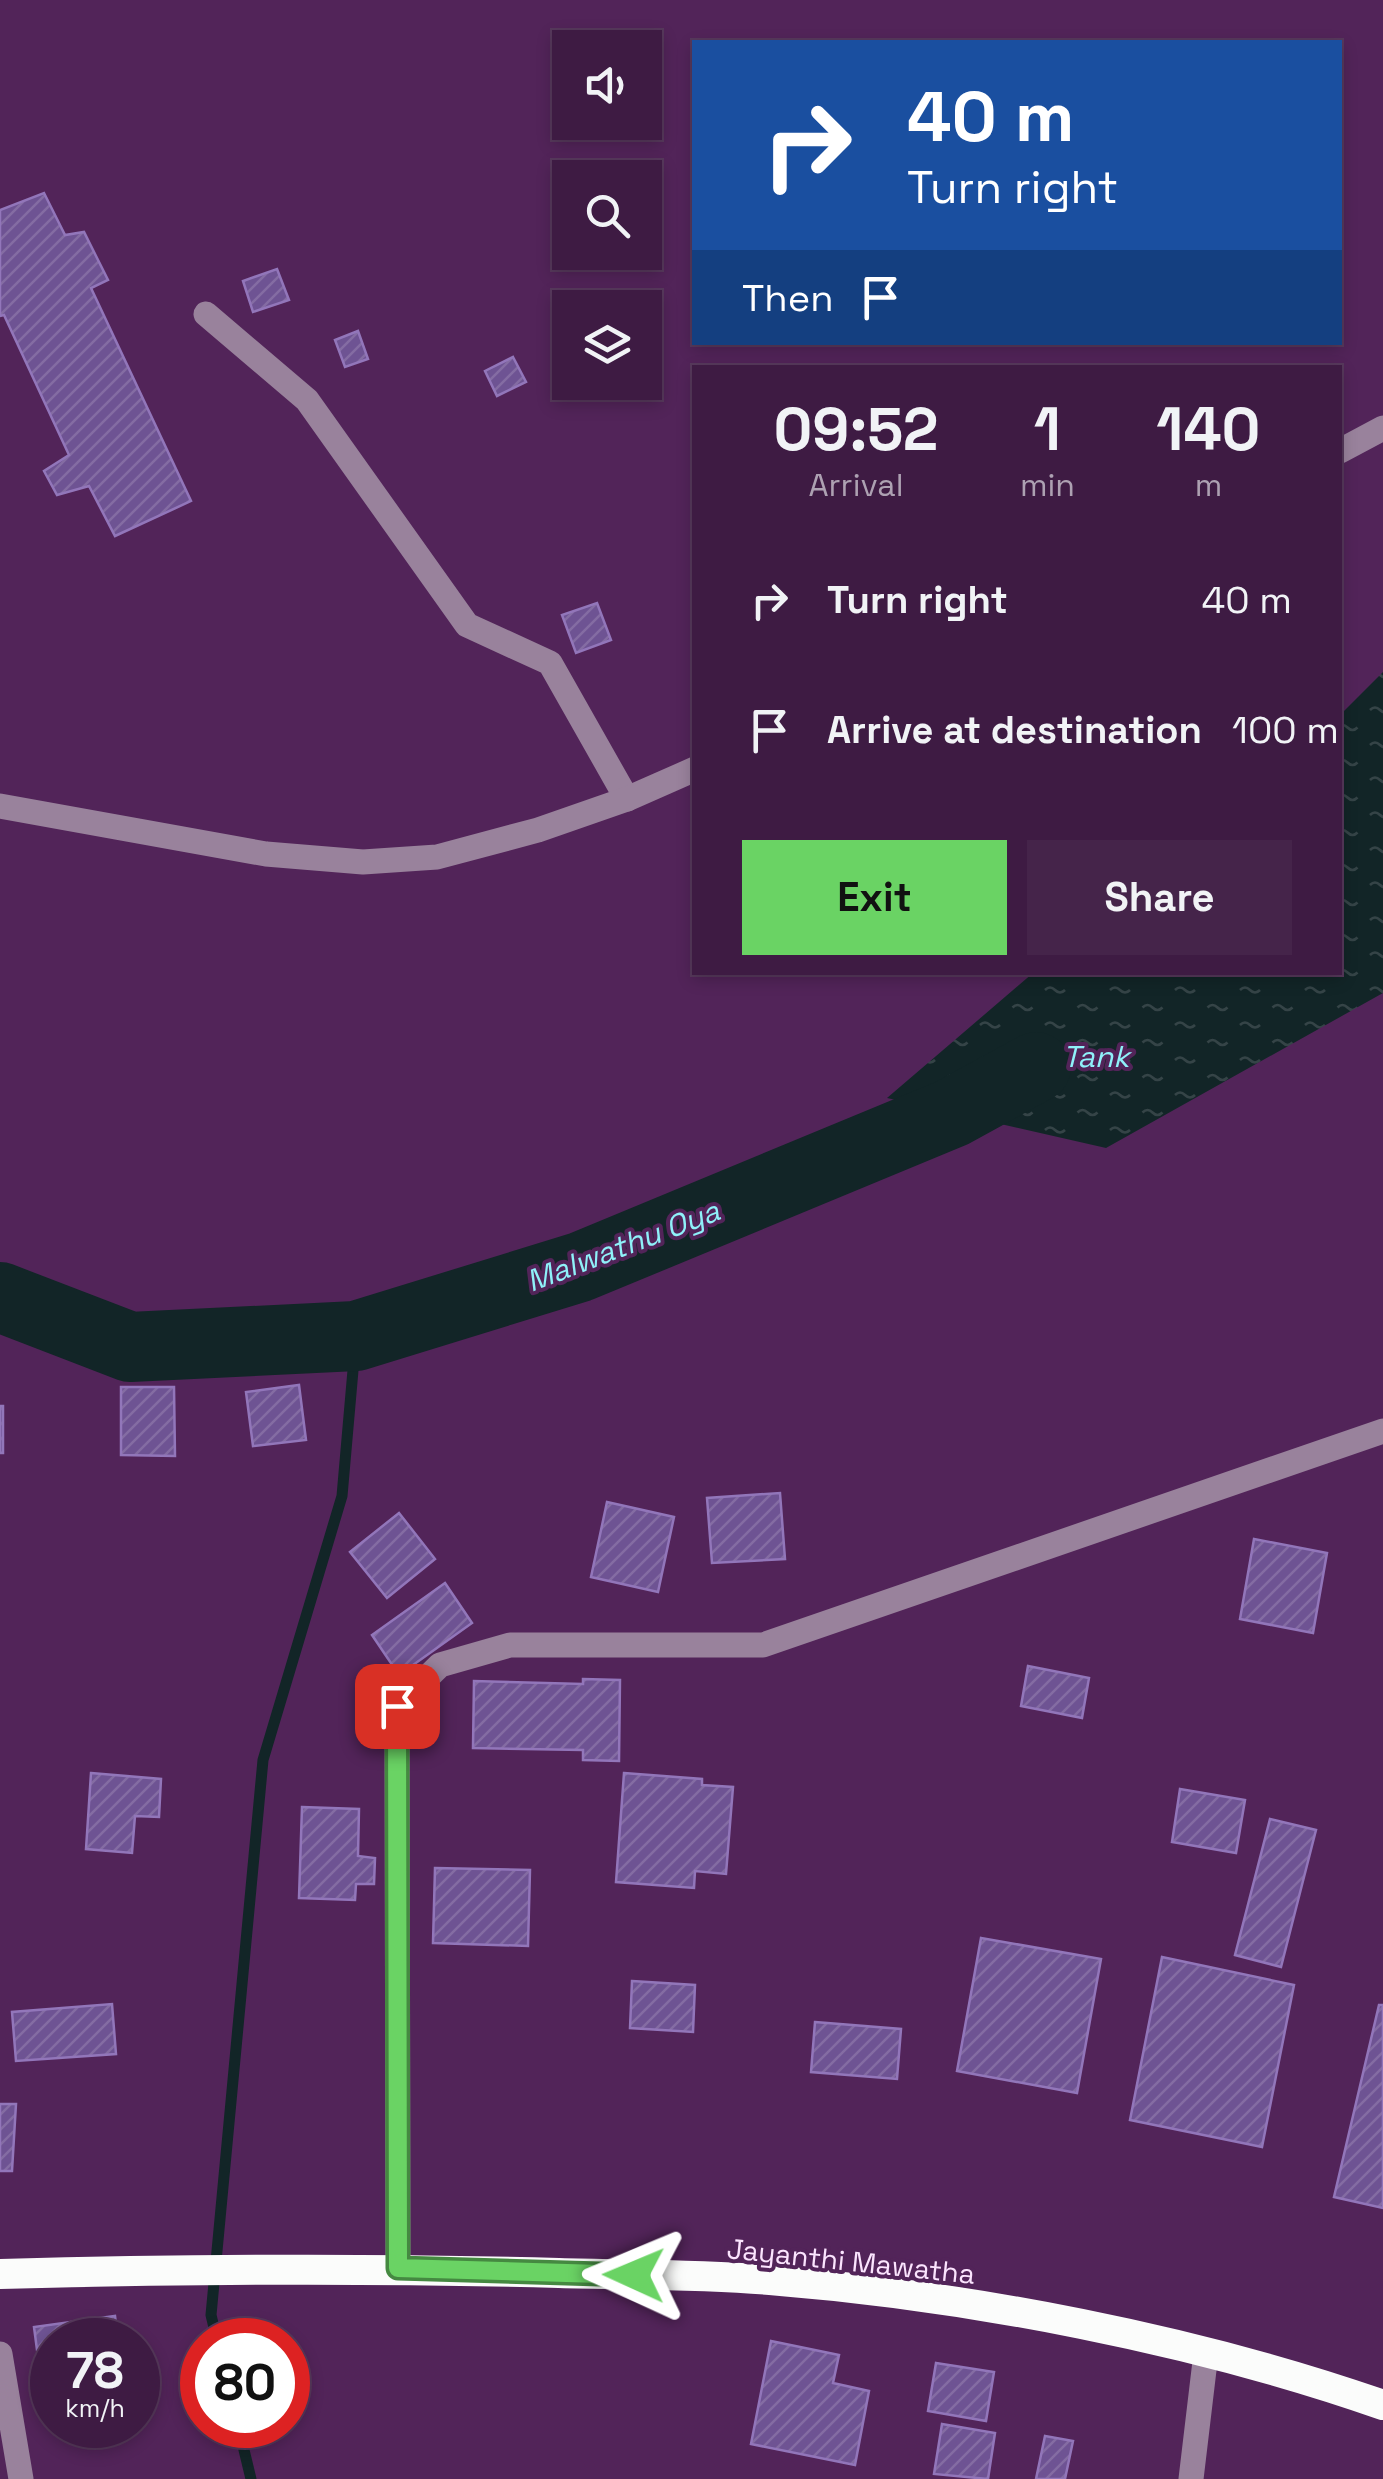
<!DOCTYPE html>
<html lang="en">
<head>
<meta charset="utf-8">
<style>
  body { margin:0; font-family:"Space Grotesk",sans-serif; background:#45244a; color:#f1f3f6; height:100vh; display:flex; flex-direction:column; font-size:38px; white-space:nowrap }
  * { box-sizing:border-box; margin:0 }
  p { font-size:32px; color:#ada1b2 }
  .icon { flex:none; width:55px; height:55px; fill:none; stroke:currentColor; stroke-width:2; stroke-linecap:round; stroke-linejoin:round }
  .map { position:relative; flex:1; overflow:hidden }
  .sheet { position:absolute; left:692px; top:365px; width:650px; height:610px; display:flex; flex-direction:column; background:#3e1b43; border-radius:0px; box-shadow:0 5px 15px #0003,0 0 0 2px #57395c }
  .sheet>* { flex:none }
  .banner { position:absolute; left:692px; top:40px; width:650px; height:305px; border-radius:0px; box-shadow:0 5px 15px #0003,0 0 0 2px #57395c; background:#1a4fa0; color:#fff; overflow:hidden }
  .tools { position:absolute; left:552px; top:30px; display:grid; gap:20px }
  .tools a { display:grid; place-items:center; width:110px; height:110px; border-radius:0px; background:#3e1b43; box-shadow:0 5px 15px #0003,0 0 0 2px #57395c; font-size:50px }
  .speed { position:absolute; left:30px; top:2318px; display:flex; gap:20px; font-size:50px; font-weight:700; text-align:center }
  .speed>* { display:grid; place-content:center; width:130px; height:130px; border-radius:50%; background:#3e1b43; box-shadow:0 5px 15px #0003,0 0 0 2px #57395c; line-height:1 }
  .speed small { font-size:25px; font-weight:400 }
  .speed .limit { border:15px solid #d22; background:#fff; color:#111 }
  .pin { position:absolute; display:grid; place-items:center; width:85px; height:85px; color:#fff; margin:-42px; border-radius:20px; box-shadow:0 5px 15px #0006 }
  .me { position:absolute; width:110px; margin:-55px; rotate:271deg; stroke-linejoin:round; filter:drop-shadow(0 0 8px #0008) }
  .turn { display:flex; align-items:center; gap:35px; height:210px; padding:0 50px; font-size:45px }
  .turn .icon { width:130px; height:130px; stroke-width:2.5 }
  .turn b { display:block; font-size:70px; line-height:85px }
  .then { display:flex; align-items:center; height:95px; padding:0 50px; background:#0003; gap:20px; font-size:38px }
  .eta { display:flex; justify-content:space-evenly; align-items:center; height:170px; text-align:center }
  .eta b { font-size:60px; font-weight:600; line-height:70px }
  .button { display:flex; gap:20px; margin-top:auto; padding:20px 50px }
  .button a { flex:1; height:115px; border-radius:0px; background:#6ad364; color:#111; font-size:40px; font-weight:600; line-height:115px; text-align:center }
  .button a+a { background:#45244a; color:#f1f3f6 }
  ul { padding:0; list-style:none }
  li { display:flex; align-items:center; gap:30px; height:130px; padding:0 50px }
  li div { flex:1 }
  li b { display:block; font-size:38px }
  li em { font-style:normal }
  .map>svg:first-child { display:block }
  .water { fill:url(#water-ripples) }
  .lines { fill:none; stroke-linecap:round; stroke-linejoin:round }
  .stream { stroke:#122527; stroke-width:11 }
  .river { stroke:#122527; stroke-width:70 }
  .building { fill:url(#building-hatch); stroke:#9276ba; stroke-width:2.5 }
  .minor { stroke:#99829c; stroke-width:25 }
  .highway { stroke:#fbfcfb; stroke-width:30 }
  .route-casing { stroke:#458941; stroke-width:25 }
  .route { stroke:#6ad364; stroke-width:18 }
  .labels { text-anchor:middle; stroke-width:8; stroke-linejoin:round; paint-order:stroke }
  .street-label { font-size:28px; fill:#fbe4fe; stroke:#522459 }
  .water-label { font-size:30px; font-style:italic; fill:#8ff1f9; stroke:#522459 }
</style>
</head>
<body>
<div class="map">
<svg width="1383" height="2479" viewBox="0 0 1383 2479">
  <defs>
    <pattern id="water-ripples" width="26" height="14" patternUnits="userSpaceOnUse" patternTransform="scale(2.5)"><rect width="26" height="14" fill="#122527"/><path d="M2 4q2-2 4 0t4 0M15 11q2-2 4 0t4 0" fill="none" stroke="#354447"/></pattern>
    <pattern id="building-hatch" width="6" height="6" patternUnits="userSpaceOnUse" patternTransform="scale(2.5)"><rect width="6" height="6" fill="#6e5393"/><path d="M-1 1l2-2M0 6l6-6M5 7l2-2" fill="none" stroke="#846ca3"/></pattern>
  </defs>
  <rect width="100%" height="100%" fill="#522459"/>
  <polygon class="water" points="1383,672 1383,993 1106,1148 887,1098 1033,973 1340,972 1340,715"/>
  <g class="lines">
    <g class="stream">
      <polyline points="217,2340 211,2315 263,1760 342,1496 356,1336"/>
      <polyline points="238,2425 251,2479"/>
    </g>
    <polyline class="river" points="0,1297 130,1347 356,1336 580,1267 952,1113 1036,1067"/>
  </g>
  <g class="building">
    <polygon points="44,193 65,235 84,232 108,280 91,288 191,501 115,536 89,486 57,495 44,471 69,455 4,315 0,316 0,210"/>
    <polygon points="277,269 289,300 253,312 243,281"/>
    <polygon points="358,331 368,359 345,367 335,340"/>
    <polygon points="513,357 526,382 497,396 485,371"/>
    <polygon points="597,603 611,640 576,653 562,615"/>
    <polygon points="299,1385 306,1440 253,1446 246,1392"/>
    <polygon points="121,1387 174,1387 175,1456 121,1455"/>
    <rect x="0" y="1406" width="3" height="47"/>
    <polygon points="780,1493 785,1559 712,1563 707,1498"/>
    <polygon points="607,1502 674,1517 658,1592 591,1577"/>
    <polygon points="399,1513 435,1559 387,1598 350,1552"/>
    <polygon points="1254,1539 1327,1553 1313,1633 1240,1619"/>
    <polygon points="445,1583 472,1623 399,1675 372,1635"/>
    <polygon points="1028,1666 1089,1678 1082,1718 1021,1706"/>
    <polygon points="583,1679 620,1680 619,1761 583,1760 583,1750 473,1748 474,1681 583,1684"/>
    <polygon points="91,1773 161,1779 159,1817 135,1816 132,1853 86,1849"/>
    <polygon points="624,1773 702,1779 702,1785 733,1787 726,1874 695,1871 694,1888 616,1882"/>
    <polygon points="1180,1789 1245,1800 1236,1853 1172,1842"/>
    <polygon points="302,1807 359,1809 358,1856 375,1858 374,1884 356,1884 355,1900 299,1898"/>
    <polygon points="1270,1819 1316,1830 1281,1967 1235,1955"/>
    <polygon points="435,1868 530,1870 528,1946 433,1943"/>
    <polygon points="981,1938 1101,1959 1077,2093 957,2071"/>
    <polygon points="1162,1957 1294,1985 1262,2147 1130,2120"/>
    <polygon points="632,1981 695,1985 693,2032 630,2028"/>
    <polygon points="112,2004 116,2054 16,2061 12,2012"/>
    <polygon points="1379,2005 1383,2005 1383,2208 1334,2197"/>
    <polygon points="815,2022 901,2029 897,2079 811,2072"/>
    <polygon points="0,2104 16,2104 12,2171 0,2171"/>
    <polygon points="115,2316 118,2340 52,2340 52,2402 44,2403 34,2327"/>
    <polygon points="771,2341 839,2355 833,2383 869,2391 855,2465 751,2444"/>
    <polygon points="936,2363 994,2372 986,2421 928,2411"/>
    <polygon points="942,2424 995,2433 988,2479 934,2474"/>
    <polygon points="1045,2436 1073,2441 1065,2479 1036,2479"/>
  </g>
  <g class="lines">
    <g class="minor">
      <polyline points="206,314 307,400 467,625 550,663 627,799"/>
      <polyline points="1340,451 1383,428"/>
      <polyline points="0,806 266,854 363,862 437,857 538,830 627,799 695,769"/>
      <polyline points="398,2268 397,1707 440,1665 510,1645 763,1645 1383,1431"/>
      <polyline points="0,2354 21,2479"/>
      <polyline points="1191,2479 1206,2353"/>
    </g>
    <path class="highway" d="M0,2274C186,2269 372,2268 559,2273C629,2275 700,2274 770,2280C970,2296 1194,2339 1383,2405"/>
  </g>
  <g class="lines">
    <g class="route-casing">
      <polyline id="route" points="397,1706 398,2268 634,2275"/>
    </g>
    <use href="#route" class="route"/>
  </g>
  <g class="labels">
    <g class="street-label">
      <text transform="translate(851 2261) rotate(6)" y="10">Jayanthi Mawatha</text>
    </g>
    <g class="water-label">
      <text x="1096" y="1067">Tank</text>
      <text transform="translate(623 1246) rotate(-21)" y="10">Malwathu Oya</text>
    </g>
  </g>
</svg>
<div class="tools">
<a><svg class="icon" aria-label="sound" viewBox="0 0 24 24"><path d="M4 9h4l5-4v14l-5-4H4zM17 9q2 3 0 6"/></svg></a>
<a><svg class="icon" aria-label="search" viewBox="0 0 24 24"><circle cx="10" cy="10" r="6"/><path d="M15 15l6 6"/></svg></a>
<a><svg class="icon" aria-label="layers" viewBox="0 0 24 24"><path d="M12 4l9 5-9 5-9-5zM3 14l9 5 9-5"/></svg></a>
</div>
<div class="speed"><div>78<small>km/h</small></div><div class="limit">80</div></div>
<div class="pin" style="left:397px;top:1706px;background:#d93025"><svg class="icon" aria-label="arrive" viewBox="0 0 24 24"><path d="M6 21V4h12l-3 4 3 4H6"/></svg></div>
<svg class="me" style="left:634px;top:2275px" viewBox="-20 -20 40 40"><path d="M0-17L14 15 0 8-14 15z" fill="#6ad364" stroke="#fff" stroke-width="4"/></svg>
<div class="banner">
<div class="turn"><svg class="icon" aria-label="right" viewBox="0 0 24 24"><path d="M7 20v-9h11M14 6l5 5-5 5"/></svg><div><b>40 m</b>Turn right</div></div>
<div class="then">Then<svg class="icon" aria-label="arrive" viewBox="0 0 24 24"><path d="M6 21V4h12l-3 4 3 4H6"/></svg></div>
</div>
<section class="sheet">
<div class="eta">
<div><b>09:52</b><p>Arrival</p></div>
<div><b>1</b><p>min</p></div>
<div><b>140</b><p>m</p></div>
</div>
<ul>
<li><svg class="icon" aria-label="right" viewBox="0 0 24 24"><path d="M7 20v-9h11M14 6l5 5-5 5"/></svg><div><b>Turn right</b></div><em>40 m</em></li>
<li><svg class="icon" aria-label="arrive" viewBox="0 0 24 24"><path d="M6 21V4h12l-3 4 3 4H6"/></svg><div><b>Arrive at destination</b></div><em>100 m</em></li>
</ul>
<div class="button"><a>Exit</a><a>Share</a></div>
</section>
</div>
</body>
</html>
